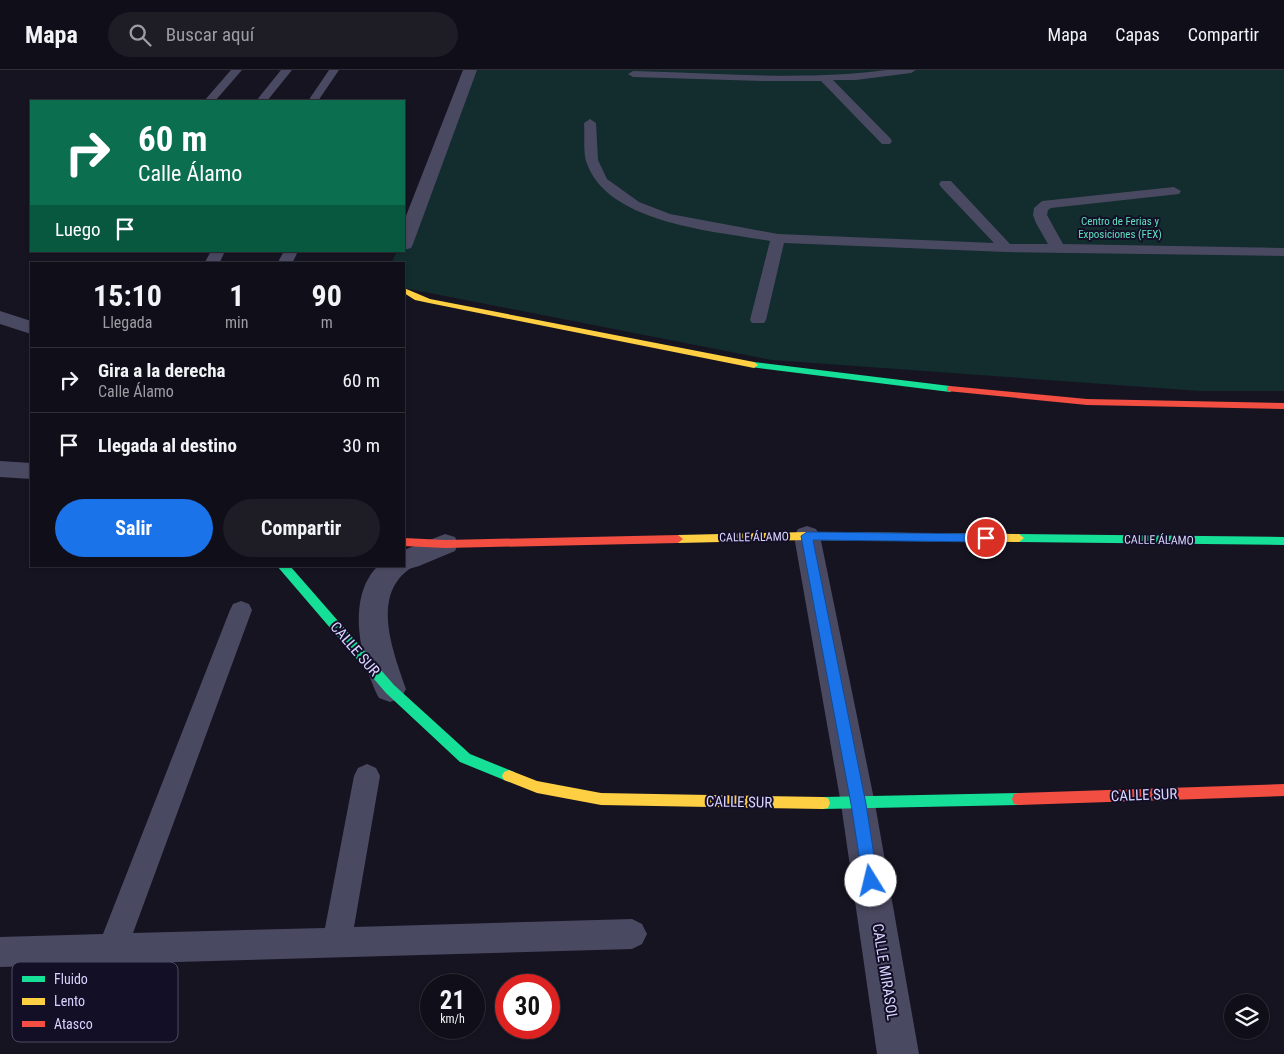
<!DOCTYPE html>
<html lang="es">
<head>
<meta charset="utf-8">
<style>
  body { margin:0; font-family:"Roboto Condensed",sans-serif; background:#1e1d26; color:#f1f3f6; height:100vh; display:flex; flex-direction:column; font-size:19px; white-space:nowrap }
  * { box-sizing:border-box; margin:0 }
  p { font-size:16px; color:#9c9ca2 }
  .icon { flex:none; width:28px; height:28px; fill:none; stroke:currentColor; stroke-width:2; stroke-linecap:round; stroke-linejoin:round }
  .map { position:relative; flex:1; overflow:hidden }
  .panel { position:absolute; left:30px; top:192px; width:375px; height:305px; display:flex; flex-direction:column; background:#100f19; border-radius:0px; box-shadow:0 1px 4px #0004,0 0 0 1px #302f38 }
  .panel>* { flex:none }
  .top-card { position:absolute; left:30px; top:30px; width:375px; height:152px; border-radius:0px; box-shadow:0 1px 4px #0004,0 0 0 1px #302f38; background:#0b6e4f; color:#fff; overflow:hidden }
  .buttons { position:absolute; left:1224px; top:924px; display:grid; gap:10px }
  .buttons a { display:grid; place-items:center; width:45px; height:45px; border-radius:50%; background:#100f19; box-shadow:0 1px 4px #0004,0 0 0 1px #302f38; font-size:25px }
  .speed { position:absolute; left:420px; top:904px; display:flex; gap:10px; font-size:25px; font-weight:700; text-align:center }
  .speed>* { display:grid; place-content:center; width:65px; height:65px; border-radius:50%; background:#100f19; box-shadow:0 1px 4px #0004,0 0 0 1px #302f38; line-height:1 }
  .speed small { font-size:12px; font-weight:400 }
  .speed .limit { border:8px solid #d22; background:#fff; color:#111 }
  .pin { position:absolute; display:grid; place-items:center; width:42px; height:42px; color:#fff; margin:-21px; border:2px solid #fff; border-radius:50%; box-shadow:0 1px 5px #0007 }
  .me { position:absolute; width:55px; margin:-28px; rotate:351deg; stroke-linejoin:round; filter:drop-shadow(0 0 4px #0008) }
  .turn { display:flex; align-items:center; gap:18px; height:105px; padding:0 25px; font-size:22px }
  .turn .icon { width:65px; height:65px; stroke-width:2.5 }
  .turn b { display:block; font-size:35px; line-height:42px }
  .then { display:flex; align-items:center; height:48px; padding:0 25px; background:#0003; gap:10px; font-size:19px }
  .eta { display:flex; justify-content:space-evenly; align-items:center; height:85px; text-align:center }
  .eta b { font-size:30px; font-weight:700; line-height:35px }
  .primary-button { display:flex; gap:10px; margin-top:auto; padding:10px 25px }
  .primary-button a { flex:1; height:58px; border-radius:30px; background:#1a73e8; color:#fff; font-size:20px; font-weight:700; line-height:58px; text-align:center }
  .primary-button a+a { background:#1e1d26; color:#f1f3f6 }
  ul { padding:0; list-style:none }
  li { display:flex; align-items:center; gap:15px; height:65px; padding:0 25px; border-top:1px solid #302f38 }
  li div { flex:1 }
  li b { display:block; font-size:19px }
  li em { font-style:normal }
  header { display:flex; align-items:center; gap:30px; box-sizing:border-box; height:70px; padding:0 25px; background:#100f19; border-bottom:1px solid #302f38 }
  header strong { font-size:24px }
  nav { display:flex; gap:28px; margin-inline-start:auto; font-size:18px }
  .search { width:350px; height:45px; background:#1e1d26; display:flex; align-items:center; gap:12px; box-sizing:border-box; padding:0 18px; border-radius:28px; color:#9c9ca2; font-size:19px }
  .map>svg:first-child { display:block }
  .green { fill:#132c2d }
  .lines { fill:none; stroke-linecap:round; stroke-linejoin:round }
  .lane { fill:#4a4962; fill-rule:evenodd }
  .street { fill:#4a4962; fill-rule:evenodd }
  .fast { fill:#16e098; fill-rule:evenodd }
  .slow { fill:#ffcf43; fill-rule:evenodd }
  .jam { fill:#f24e42; fill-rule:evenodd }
  .route { fill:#1a73e8; stroke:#114b97 }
  .labels { text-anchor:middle; stroke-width:4; stroke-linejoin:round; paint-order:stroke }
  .far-park-label { font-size:11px; fill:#5fe0c0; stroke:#130f26 }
  .street-label { font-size:12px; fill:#d9d4ff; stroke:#130f26 }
  .near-street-label { font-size:15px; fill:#d9d4ff; stroke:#130f26 }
  .key { fill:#130f26; stroke:#4e4a67; stroke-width:1 }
  .key-label { font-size:14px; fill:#d9d4ff }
</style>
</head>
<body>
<header>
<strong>Mapa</strong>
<div class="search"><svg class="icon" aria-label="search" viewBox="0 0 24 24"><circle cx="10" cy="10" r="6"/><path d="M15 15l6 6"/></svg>Buscar aquí</div>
<nav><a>Mapa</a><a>Capas</a><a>Compartir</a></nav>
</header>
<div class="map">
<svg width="1284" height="984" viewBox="0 0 1284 984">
  <rect width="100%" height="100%" fill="#161421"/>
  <polygon class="green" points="469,0 1284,0 1284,321 1200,321 772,290 404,218 404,194 391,194 397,181 404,181 404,165 430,106"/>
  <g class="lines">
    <g class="lane">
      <polygon points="231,0 242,0 215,31 204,31"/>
      <polygon points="281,0 292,0 267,31 256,31"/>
      <polygon points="329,0 339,0 318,31 308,31"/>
      <path d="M886,0H916L911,3L856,10H833L890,68L892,71L890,74H882L821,11H762L633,7L628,4L633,1C717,3 803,11 886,0Z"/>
      <path d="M590,49L596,53L598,90L607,109L639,132L670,144L778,164L994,173L941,117L939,114L941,111H951L1010,174H1048L1036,153L1033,145L1034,138L1042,131L1174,117L1181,121L1179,124L1051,138L1048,140L1047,145L1063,174L1284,178V186L1006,182L784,173L766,250L764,253H752L750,250L770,171C715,161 606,154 586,91C583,80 585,65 584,53Z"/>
      <polygon points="211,181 225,181 219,194 204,194"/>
      <polygon points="284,181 298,181 292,194 277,194"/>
      <polygon points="241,531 249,534 252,540 133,863 325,858 354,706 358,698 367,694 376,698 380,706 354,857 632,849 642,854 647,864 642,874 632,879 0,897 0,867 103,864 230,540 233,534"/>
    </g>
    <g class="street">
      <polygon points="463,0 477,0 413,174 411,178 404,180 404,151"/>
      <polygon points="0,241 31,251 31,264 0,254"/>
      <polygon points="0,391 31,393 31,409 0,407"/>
      <polygon points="807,456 816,459 820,466 875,734 919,984 877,984 841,734 794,466 798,459"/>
      <path d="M445,464L455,467L458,474L455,481C443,486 431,491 419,496C416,497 410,498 408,500C371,528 394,583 406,619L401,628L390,632L379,628C361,592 345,528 378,496H404V480Z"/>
    </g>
    <g class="fast">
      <polygon points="754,292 950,316 955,319 950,322 751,297 751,293"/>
      <polygon points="1019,464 1284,467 1284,475 1019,472 1014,468"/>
      <polygon points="277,496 290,496 394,615 470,684 514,702 516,706 514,710 509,712 460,692 386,623"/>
      <polygon points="1019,723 1024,724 1026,729 1024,734 1019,735 823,739 818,738 816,733 818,728 823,727"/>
    </g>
    <g class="slow">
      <polygon points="404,218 430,229 754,292 758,295 754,298 429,233 415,230 404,223"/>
      <polygon points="807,462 1019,464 1024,468 1019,472 807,470 678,473 673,469 678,465"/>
      <polygon points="509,700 537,711 601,723 823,727 828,728 830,733 828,738 823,739 601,735 537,723 504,710 502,706 504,702"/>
    </g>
    <g class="jam">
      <polygon points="950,316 1087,329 1284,333 1284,339 1087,335 947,321 947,317"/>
      <polygon points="678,465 683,469 678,473 445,478 404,476 404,468 445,470"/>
      <polygon points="1284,714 1284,726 1019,735 1014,734 1012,729 1014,724 1019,723"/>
    </g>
  </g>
  <polygon class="route" points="807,462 986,464 991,468 986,472 813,470 866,734 878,811 876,816 871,818 865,816 863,811 851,734 801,466"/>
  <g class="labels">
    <g class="far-park-label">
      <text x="1120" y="155">Centro de Ferias y<tspan x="1120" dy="13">Exposiciones (FEX)</tspan></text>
    </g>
    <g class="street-label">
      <text transform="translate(754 467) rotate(-1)" y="4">CALLE ÁLAMO</text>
      <text transform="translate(1159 470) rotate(1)" y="4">CALLE ÁLAMO</text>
    </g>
    <g class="near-street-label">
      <text transform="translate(355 579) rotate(49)" y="5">CALLE SUR</text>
      <text transform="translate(1144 725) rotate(-2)" y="5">CALLE SUR</text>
      <text transform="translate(739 732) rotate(1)" y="5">CALLE SUR</text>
      <text transform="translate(885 902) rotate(81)" y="5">CALLE MIRASOL</text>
    </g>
  </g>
  <rect x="12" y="892" width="166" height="80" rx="8" class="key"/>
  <rect x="22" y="906" width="23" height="6" fill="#16e098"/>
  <rect x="22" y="928" width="23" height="7" fill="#ffcf43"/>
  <rect x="22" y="951" width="23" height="6" fill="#f24e42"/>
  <g class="key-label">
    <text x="54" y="914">Fluido</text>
    <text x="54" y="936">Lento</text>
    <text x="54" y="959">Atasco</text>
  </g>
</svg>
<div class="buttons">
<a><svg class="icon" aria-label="layers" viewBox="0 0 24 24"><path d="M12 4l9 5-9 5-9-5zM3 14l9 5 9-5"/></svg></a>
</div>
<div class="speed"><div>21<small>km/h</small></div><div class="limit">30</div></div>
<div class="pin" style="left:986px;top:468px;background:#d93025"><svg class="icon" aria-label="arrive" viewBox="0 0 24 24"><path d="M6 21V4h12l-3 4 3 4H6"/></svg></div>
<svg class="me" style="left:871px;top:811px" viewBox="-20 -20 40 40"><circle r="19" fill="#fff"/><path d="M0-13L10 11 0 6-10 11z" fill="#1a73e8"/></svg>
<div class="top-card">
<div class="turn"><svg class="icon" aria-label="right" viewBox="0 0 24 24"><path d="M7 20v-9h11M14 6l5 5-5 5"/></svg><div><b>60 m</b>Calle Álamo</div></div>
<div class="then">Luego<svg class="icon" aria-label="arrive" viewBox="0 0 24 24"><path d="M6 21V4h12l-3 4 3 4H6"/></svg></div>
</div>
<section class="panel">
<div class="eta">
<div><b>15:10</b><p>Llegada</p></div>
<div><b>1</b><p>min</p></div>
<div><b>90</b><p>m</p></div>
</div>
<ul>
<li><svg class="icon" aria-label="right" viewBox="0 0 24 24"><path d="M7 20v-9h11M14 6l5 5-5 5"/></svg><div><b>Gira a la derecha</b><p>Calle Álamo</p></div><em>60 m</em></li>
<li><svg class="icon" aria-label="arrive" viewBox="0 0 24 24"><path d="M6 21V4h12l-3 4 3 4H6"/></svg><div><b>Llegada al destino</b></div><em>30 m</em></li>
</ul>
<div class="primary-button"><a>Salir</a><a>Compartir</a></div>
</section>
</div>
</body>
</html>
